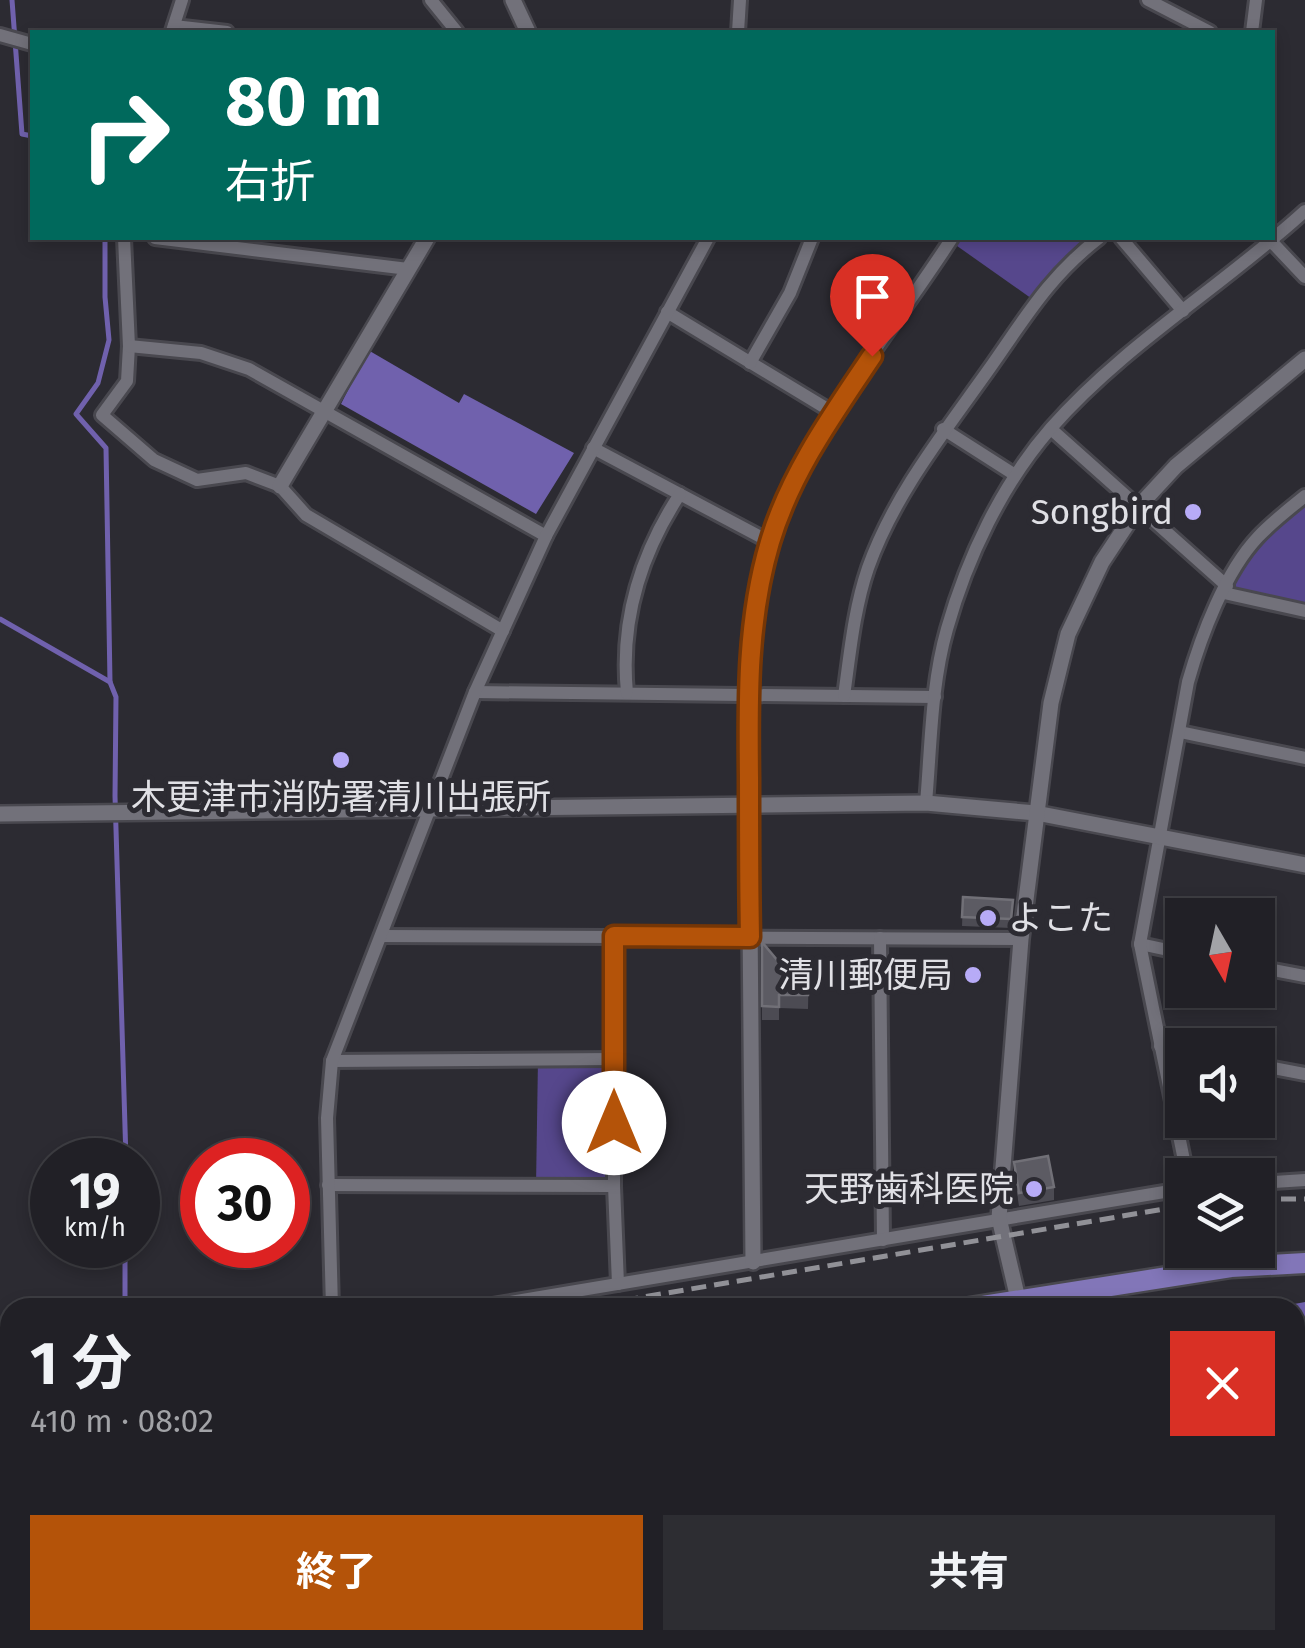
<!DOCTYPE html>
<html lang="ja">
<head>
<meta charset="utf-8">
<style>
  body { margin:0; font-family:"Fira Sans","Noto Sans JP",sans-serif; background:#2d2d32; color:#f1f3f6; height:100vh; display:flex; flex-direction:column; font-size:38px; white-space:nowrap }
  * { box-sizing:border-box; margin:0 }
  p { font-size:32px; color:#a2a3a7 }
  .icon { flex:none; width:55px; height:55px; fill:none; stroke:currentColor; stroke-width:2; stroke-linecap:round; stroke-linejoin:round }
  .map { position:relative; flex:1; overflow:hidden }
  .drawer { position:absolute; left:0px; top:1298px; width:1305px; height:352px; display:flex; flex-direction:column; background:#212026; border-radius:30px 30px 0 0; box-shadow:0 5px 15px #0003,0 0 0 2px #3e3e43 }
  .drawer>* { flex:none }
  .top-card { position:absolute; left:30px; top:30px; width:1245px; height:210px; border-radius:0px; box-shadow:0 5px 15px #0003,0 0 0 2px #3e3e43; background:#00695c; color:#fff; overflow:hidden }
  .needle { width:65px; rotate:171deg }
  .controls { position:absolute; left:1165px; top:898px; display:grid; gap:20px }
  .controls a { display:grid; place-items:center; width:110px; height:110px; border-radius:0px; background:#212026; box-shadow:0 5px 15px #0003,0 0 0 2px #3e3e43; font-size:50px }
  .speed { position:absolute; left:30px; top:1138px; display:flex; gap:20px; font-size:50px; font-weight:700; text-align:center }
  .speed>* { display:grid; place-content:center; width:130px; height:130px; border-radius:50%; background:#212026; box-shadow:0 5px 15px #0003,0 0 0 2px #3e3e43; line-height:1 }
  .speed small { font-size:25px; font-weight:400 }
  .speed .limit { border:15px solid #d22; background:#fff; color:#111 }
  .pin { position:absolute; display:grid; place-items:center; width:85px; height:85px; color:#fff; margin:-102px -42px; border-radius:50% 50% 50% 0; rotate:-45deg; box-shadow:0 0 10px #0007 }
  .pin .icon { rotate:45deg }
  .me { position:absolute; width:110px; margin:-55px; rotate:0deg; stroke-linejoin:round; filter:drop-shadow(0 0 8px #0008) }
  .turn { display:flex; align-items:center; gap:35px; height:210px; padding:0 30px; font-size:45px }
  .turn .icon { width:130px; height:130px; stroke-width:2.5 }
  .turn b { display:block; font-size:70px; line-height:85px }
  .round { display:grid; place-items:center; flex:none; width:105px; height:105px; border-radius:0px; background:#2d2d32 }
  .head { display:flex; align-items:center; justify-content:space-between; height:170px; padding:0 30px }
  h1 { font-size:60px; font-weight:700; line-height:75px }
  .cta { display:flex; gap:20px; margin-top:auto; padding:20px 30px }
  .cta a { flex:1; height:115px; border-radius:0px; background:#b45309; color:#fff; font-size:40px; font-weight:700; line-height:115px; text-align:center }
  .cta a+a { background:#2d2d32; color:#f1f3f6 }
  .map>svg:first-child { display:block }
  .green { fill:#56478c }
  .water { fill:#7061ad }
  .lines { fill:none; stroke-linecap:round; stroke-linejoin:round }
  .stream { stroke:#7061ad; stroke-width:5 }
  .minor-casing { stroke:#49484f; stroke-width:18 }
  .tertiary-casing { stroke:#49484f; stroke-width:20 }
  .secondary-casing { stroke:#49484f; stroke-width:22 }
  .trunk-casing { stroke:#49484f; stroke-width:25 }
  .minor { stroke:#72717a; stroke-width:12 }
  .tertiary { stroke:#72717a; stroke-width:15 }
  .secondary { stroke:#787391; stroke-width:18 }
  .trunk { stroke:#8276b8; stroke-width:20 }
  .rail { stroke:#919197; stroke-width:5; stroke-dasharray:15 8; stroke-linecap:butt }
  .wall { fill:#4c4b53 }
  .building { fill:#5c5b63; stroke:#717077; stroke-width:2.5 }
  .route-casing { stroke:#753606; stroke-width:25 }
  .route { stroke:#b45309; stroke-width:18 }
  .poi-dot { fill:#b7abf7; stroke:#2c2b32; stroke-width:4 }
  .labels { text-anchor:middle; stroke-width:10; stroke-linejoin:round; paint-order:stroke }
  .poi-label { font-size:35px; fill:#e0e0e5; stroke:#2c2b32; text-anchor:end }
</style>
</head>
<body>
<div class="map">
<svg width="1305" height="1648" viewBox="0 0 1305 1648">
  <rect width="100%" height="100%" fill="#2c2b32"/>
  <g class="green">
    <polygon points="952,238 1099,238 1035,301 950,241"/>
    <polygon points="1305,498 1305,606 1227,586 1255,540"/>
    <polygon points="538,1059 615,1059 614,1186 536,1186"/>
  </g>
  <g class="water">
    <polygon points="368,350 459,403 464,394 574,453 536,514 341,404"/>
    <polygon points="1305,1302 1305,1538 1295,1542 1295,1308 1278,1307"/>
    <polygon points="715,1640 1119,1640 1107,1648 708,1648"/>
  </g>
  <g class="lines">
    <g class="stream">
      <polyline points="12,0 22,134 32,136"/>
      <polyline points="105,238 105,297 109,340 98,383 76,414 106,448 110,682 116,697 115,796 126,1160"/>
      <polyline points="0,619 110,682"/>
      <polyline points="125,1308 125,1245"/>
      <polyline points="686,1640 694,1648"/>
    </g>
    <g class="minor-casing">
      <g id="minor">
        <polyline points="431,0 457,32"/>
        <polyline points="1148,0 1210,32"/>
        <polyline points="174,26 227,32"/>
        <polyline points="172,31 182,0"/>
        <polyline points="738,32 740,0"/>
        <polyline points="1252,32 1256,0"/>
        <polyline points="0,35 32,44"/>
        <polyline points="124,238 129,346 127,381 102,415 154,460 197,480 246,473 280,486 306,515 503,631"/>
        <polyline points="155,238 408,269"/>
        <polyline points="1121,238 1183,311"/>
        <polyline points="1268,238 1305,277"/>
        <polyline points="667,312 834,413"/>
        <polyline points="129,346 201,353 249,369 546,536"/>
        <polyline points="750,363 790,293 812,238"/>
        <polyline points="943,429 1015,475"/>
        <polyline points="1051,429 1227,586"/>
        <polyline points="593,448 770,542"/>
        <polyline points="1224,593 1305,611"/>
        <polyline points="475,692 935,697"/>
        <path d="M627,693C620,620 640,555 680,494"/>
        <path d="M844,696C850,653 854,609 868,568C894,495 943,434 987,372C1024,320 1048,277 1099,238"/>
        <polyline points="1180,732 1305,758"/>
        <path d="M926,803C931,746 931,685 947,629C967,558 1002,484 1051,428C1125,344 1223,286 1305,211"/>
        <path d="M749,805C748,717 742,625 771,539C808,428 889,336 952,238"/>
        <polyline points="381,936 1021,939"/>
        <polyline points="614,937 614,1186 618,1284"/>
        <polyline points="880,938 883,1240"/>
        <polyline points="1140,944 1182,953"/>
        <polyline points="1258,967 1305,976"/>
        <polyline points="1160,1046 1182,1051"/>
        <polyline points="332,1061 615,1059"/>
        <polyline points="1258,1065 1305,1074"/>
        <path d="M1187,1175L1140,944L1188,682C1201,636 1225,572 1258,537C1272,522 1289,509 1305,496"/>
        <polyline points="1258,1183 1305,1180"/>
        <polyline points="328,1185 614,1186"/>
        <polyline points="332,1308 327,1118 332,1061 475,692 546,536 708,238"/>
        <polyline points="475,1308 1182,1189"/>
        <polyline points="1295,1588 1305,1584"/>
        <polyline points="185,1648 185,1640"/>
        <polyline points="1188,1648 1200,1640"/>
      </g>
    </g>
    <g class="tertiary-casing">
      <g id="tertiary">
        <polyline points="513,0 528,32"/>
        <polyline points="280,486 427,238"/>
        <polyline points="749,805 753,1262"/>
        <polyline points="0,814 926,803 1036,813 1305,865"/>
        <polyline points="1018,1299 999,1218 1021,939 1051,703 1068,634 1102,562 1139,506 1176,466 1305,359"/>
      </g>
    </g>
    <g class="secondary-casing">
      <polyline id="secondary" points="1230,1640 1235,1648"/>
    </g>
    <g class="trunk-casing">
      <g id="trunk">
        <polyline points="970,1308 1231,1267 1305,1263"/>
        <polyline points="0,1451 10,1449"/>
        <polyline points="0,1562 10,1583"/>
        <polyline points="0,1616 10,1637"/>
        <polyline points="37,1640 41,1648"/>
      </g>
    </g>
    <use href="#minor" class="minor"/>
    <use href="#tertiary" class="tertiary"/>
    <use href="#secondary" class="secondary"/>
    <use href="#trunk" class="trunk"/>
    <g class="rail">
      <polyline points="1258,1199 1305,1199"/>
      <polyline points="578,1308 1182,1206"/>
      <polyline points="0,1407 10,1406"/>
    </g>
  </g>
  <g class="wall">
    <polygon points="963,897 1013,909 1011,928 962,926"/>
    <polygon points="762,942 778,961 809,962 808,1009 779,1008 779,1020 762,1020"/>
    <polygon points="1014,1162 1054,1187 1054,1200 1019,1206 1014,1175"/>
  </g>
  <g class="building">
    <polygon points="963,897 1013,900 1011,919 962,917"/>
    <polygon points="762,942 778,961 809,962 808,995 779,995 779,1007 762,1006"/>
    <polygon points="1048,1156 1054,1187 1019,1193 1014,1162"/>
  </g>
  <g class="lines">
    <g class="route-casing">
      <path id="route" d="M614,1123V936L750,937C749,884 749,830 749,777C748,698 747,619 770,542C790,474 833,414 872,356"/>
    </g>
    <use href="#route" class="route"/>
  </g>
  <g class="poi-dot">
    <circle cx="1193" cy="512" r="10"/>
    <circle cx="341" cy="760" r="10"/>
    <circle cx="988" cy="918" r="10"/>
    <circle cx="973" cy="975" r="10"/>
    <circle cx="1034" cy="1189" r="10"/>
  </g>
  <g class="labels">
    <g class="poi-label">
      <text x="1173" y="524">Songbird</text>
      <text x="341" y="809" text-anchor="middle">木更津市消防署清川出張所</text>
      <text x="1008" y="930" text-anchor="start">よこた</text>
      <text x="953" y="987">清川郵便局</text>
      <text x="1014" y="1201">天野歯科医院</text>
    </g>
  </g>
</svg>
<div class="controls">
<a><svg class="needle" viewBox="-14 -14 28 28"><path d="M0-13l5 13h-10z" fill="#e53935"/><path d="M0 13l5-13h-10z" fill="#a2a3a7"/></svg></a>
<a><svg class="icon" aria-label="sound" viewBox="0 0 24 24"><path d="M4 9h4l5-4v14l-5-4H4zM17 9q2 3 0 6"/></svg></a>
<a><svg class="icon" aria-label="layers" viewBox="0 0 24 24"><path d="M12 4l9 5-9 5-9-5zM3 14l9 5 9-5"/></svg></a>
</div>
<div class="speed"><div>19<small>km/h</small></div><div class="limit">30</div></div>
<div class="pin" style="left:872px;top:356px;background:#d93025"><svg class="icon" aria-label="arrive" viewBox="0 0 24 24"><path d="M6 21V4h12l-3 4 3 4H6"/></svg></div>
<svg class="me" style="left:614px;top:1123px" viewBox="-20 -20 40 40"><circle r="19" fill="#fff"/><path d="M0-13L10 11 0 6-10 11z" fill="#b45309"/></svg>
<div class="top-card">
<div class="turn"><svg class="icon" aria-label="right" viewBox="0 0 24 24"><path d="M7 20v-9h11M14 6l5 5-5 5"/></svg><div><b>80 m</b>右折</div></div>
</div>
<section class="drawer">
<div class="head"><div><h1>1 分</h1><p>410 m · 08:02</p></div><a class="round" style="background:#d93025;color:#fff"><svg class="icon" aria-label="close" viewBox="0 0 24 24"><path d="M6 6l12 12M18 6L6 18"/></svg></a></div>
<div class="cta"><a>終了</a><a>共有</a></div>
</section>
</div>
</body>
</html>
